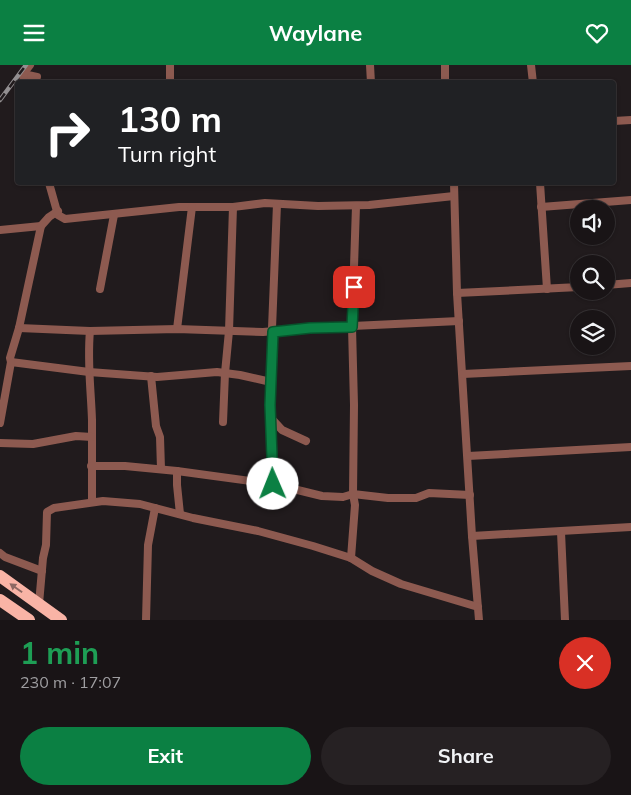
<!DOCTYPE html>
<html lang="en">
<head>
<meta charset="utf-8">
<style>
  body { margin:0; font-family:Mulish,sans-serif; background:#262123; color:#f1f3f6; height:100vh; display:flex; flex-direction:column; font-size:19px; white-space:nowrap }
  * { box-sizing:border-box; margin:0 }
  p { font-size:16px; color:#9f9ea1 }
  .icon { flex:none; width:28px; height:28px; fill:none; stroke:currentColor; stroke-width:2; stroke-linecap:round; stroke-linejoin:round }
  .map { position:relative; height:555px; overflow:hidden }
  .details { display:flex; flex-direction:column; background:#191416; flex:1 }
  .details>* { flex:none }
  .hud { position:absolute; left:15px; top:15px; width:601px; height:105px; border-radius:5px; box-shadow:0 1px 4px #0004,0 0 0 1px #373335; background:#202124; color:#fff; overflow:hidden }
  .tools { position:absolute; left:570px; top:135px; display:grid; gap:10px }
  .tools a { display:grid; place-items:center; width:45px; height:45px; border-radius:50%; background:#191416; box-shadow:0 1px 4px #0004,0 0 0 1px #373335; font-size:25px }
  .pin { position:absolute; display:grid; place-items:center; width:42px; height:42px; color:#fff; margin:-21px; border-radius:10px; box-shadow:0 2px 8px #0006 }
  .me { position:absolute; width:55px; margin:-28px; rotate:359deg; stroke-linejoin:round; filter:drop-shadow(0 0 4px #0008) }
  .turn { display:flex; align-items:center; gap:18px; height:105px; padding:0 20px; font-size:22px }
  .turn .icon { width:65px; height:65px; stroke-width:2.5 }
  .turn b { display:block; font-size:35px; line-height:42px }
  .round { display:grid; place-items:center; flex:none; width:52px; height:52px; border-radius:26px; background:#262123 }
  .overview { display:flex; align-items:center; justify-content:space-between; height:85px; padding:0 20px }
  h1 { font-size:30px; font-weight:700; line-height:38px; color:#1e9e55 }
  .action { display:flex; gap:10px; margin-top:auto; padding:10px 20px }
  .action a { flex:1; height:58px; border-radius:30px; background:#0b8043; color:#fff; font-size:20px; font-weight:700; line-height:58px; text-align:center }
  .action a+a { background:#262123; color:#f1f3f6 }
  header { display:flex; justify-content:space-between; align-items:center; height:65px; padding:0 20px; background:#0b8043; color:#fff; font-size:22px; font-weight:700 }
  .map>svg:first-child { display:block }
  .lines { fill:none; stroke-linecap:round; stroke-linejoin:round }
  .minor { stroke:#8d5a50; stroke-width:8 }
  .trunk { stroke:#f9b4a6; stroke-width:12 }
  .rail-casing { stroke:#938f91; stroke-width:4.5 }
  .rail { stroke:#211b1d; stroke-width:2.5; stroke-dasharray:8; stroke-linecap:butt }
  .oneway { fill:#8d6862 }
  .route-casing { stroke:#07532c; stroke-width:12 }
  .route { stroke:#0b8043; stroke-width:9 }
</style>
</head>
<body>
<header><svg class="icon" aria-label="menu" viewBox="0 0 24 24"><path d="M4 6h16M4 12h16M4 18h16"/></svg>Waylane<svg class="icon" aria-label="heart" viewBox="0 0 24 24"><path d="M12 20l-8-8c-3-5 5-10 8-4 3-6 11-1 8 4z"/></svg></header>
<div class="map">
<svg width="631" height="555" viewBox="0 0 631 555">
  <rect width="100%" height="100%" fill="#211b1d"/>
  <g class="lines">
    <g class="minor">
      <polyline points="170,0 170,18"/>
      <polyline points="370,0 371,18"/>
      <polyline points="445,0 445,18"/>
      <polyline points="531,0 533,18"/>
      <polyline points="23,9 37,12 34,18"/>
      <polyline points="24,18 23,9 30,0"/>
      <polyline points="18,45 18,54"/>
      <polyline points="614,56 631,55"/>
      <polyline points="49,118 58,150 65,154 179,142 233,142 265,138 318,141 369,140 454,131"/>
      <polyline points="454,118 457,228 472,471 479,555"/>
      <polyline points="540,118 547,224"/>
      <polyline points="277,139 270,313 271,353 282,365 306,376"/>
      <polyline points="541,142 631,135"/>
      <polyline points="0,165 41,161"/>
      <polyline points="606,220 631,218"/>
      <polyline points="100,224 114,150"/>
      <polyline points="457,228 579,222"/>
      <polyline points="19,263 90,266 177,264 263,267 310,263 459,256"/>
      <polyline points="177,264 192,142"/>
      <path d="M90,266C87,296 91,325 92,355C92,383 92,410 92,437"/>
      <polyline points="11,297 89,307 157,312 217,307 240,310 271,317"/>
      <polyline points="463,309 631,301"/>
      <polyline points="151,311 156,361 160,372 161,404"/>
      <polyline points="271,353 273,419"/>
      <polyline points="223,357 225,308 229,266 233,142"/>
      <polyline points="0,358 11,297 10,293 19,263 41,161 49,152 58,146"/>
      <polyline points="0,378 33,379 76,371 92,372"/>
      <polyline points="468,391 631,382"/>
      <polyline points="91,401 125,401 177,406 273,419 322,431 343,432 353,429 388,433 416,433 429,428 470,430"/>
      <polyline points="177,406 177,420 180,449"/>
      <polyline points="561,467 565,555"/>
      <polyline points="472,471 631,462"/>
      <polyline points="0,488 5,492 42,506"/>
      <polyline points="351,493 355,440 353,429 354,340 352,262 356,141"/>
      <polyline points="39,539 43,493 46,480 47,447 54,443 103,436 140,439 193,453 258,466 313,481 351,493 372,506 401,519 478,542"/>
      <polyline points="146,555 148,480 155,443"/>
    </g>
    <g class="trunk">
      <polyline points="0,511 61,555"/>
      <polyline points="0,535 29,555"/>
    </g>
    <g class="rail-casing">
      <polyline id="rail" points="0,35 26,0"/>
    </g>
    <use href="#rail" class="rail"/>
  </g>
  <defs><path id="oneway-solid" d="M-6-.8H1V-3.2L6.5 0L1 3.2V.8H-6Z" transform="scale(1.25)"/></defs>
  <use class="oneway" href="#oneway-solid" transform="translate(16 523) rotate(-145)"/>
  <g class="lines">
    <g class="route-casing">
      <polyline id="route" points="273,419 270,340 273,267 310,263 352,262 354,222"/>
    </g>
    <use href="#route" class="route"/>
  </g>
</svg>
<div class="tools">
<a><svg class="icon" aria-label="sound" viewBox="0 0 24 24"><path d="M4 9h4l5-4v14l-5-4H4zM17 9q2 3 0 6"/></svg></a>
<a><svg class="icon" aria-label="search" viewBox="0 0 24 24"><circle cx="10" cy="10" r="6"/><path d="M15 15l6 6"/></svg></a>
<a><svg class="icon" aria-label="layers" viewBox="0 0 24 24"><path d="M12 4l9 5-9 5-9-5zM3 14l9 5 9-5"/></svg></a>
</div>
<div class="pin" style="left:354px;top:222px;background:#d93025"><svg class="icon" aria-label="arrive" viewBox="0 0 24 24"><path d="M6 21V4h12l-3 4 3 4H6"/></svg></div>
<svg class="me" style="left:273px;top:419px" viewBox="-20 -20 40 40"><circle r="19" fill="#fff"/><path d="M0-13L10 11 0 6-10 11z" fill="#0b8043"/></svg>
<div class="hud">
<div class="turn"><svg class="icon" aria-label="right" viewBox="0 0 24 24"><path d="M7 20v-9h11M14 6l5 5-5 5"/></svg><div><b>130 m</b>Turn right</div></div>
</div>
</div>
<section class="details">
<div class="overview"><div><h1>1 min</h1><p>230 m · 17:07</p></div><a class="round" style="background:#d93025;color:#fff"><svg class="icon" aria-label="close" viewBox="0 0 24 24"><path d="M6 6l12 12M18 6L6 18"/></svg></a></div>
<div class="action"><a>Exit</a><a>Share</a></div>
</section>
</body>
</html>
